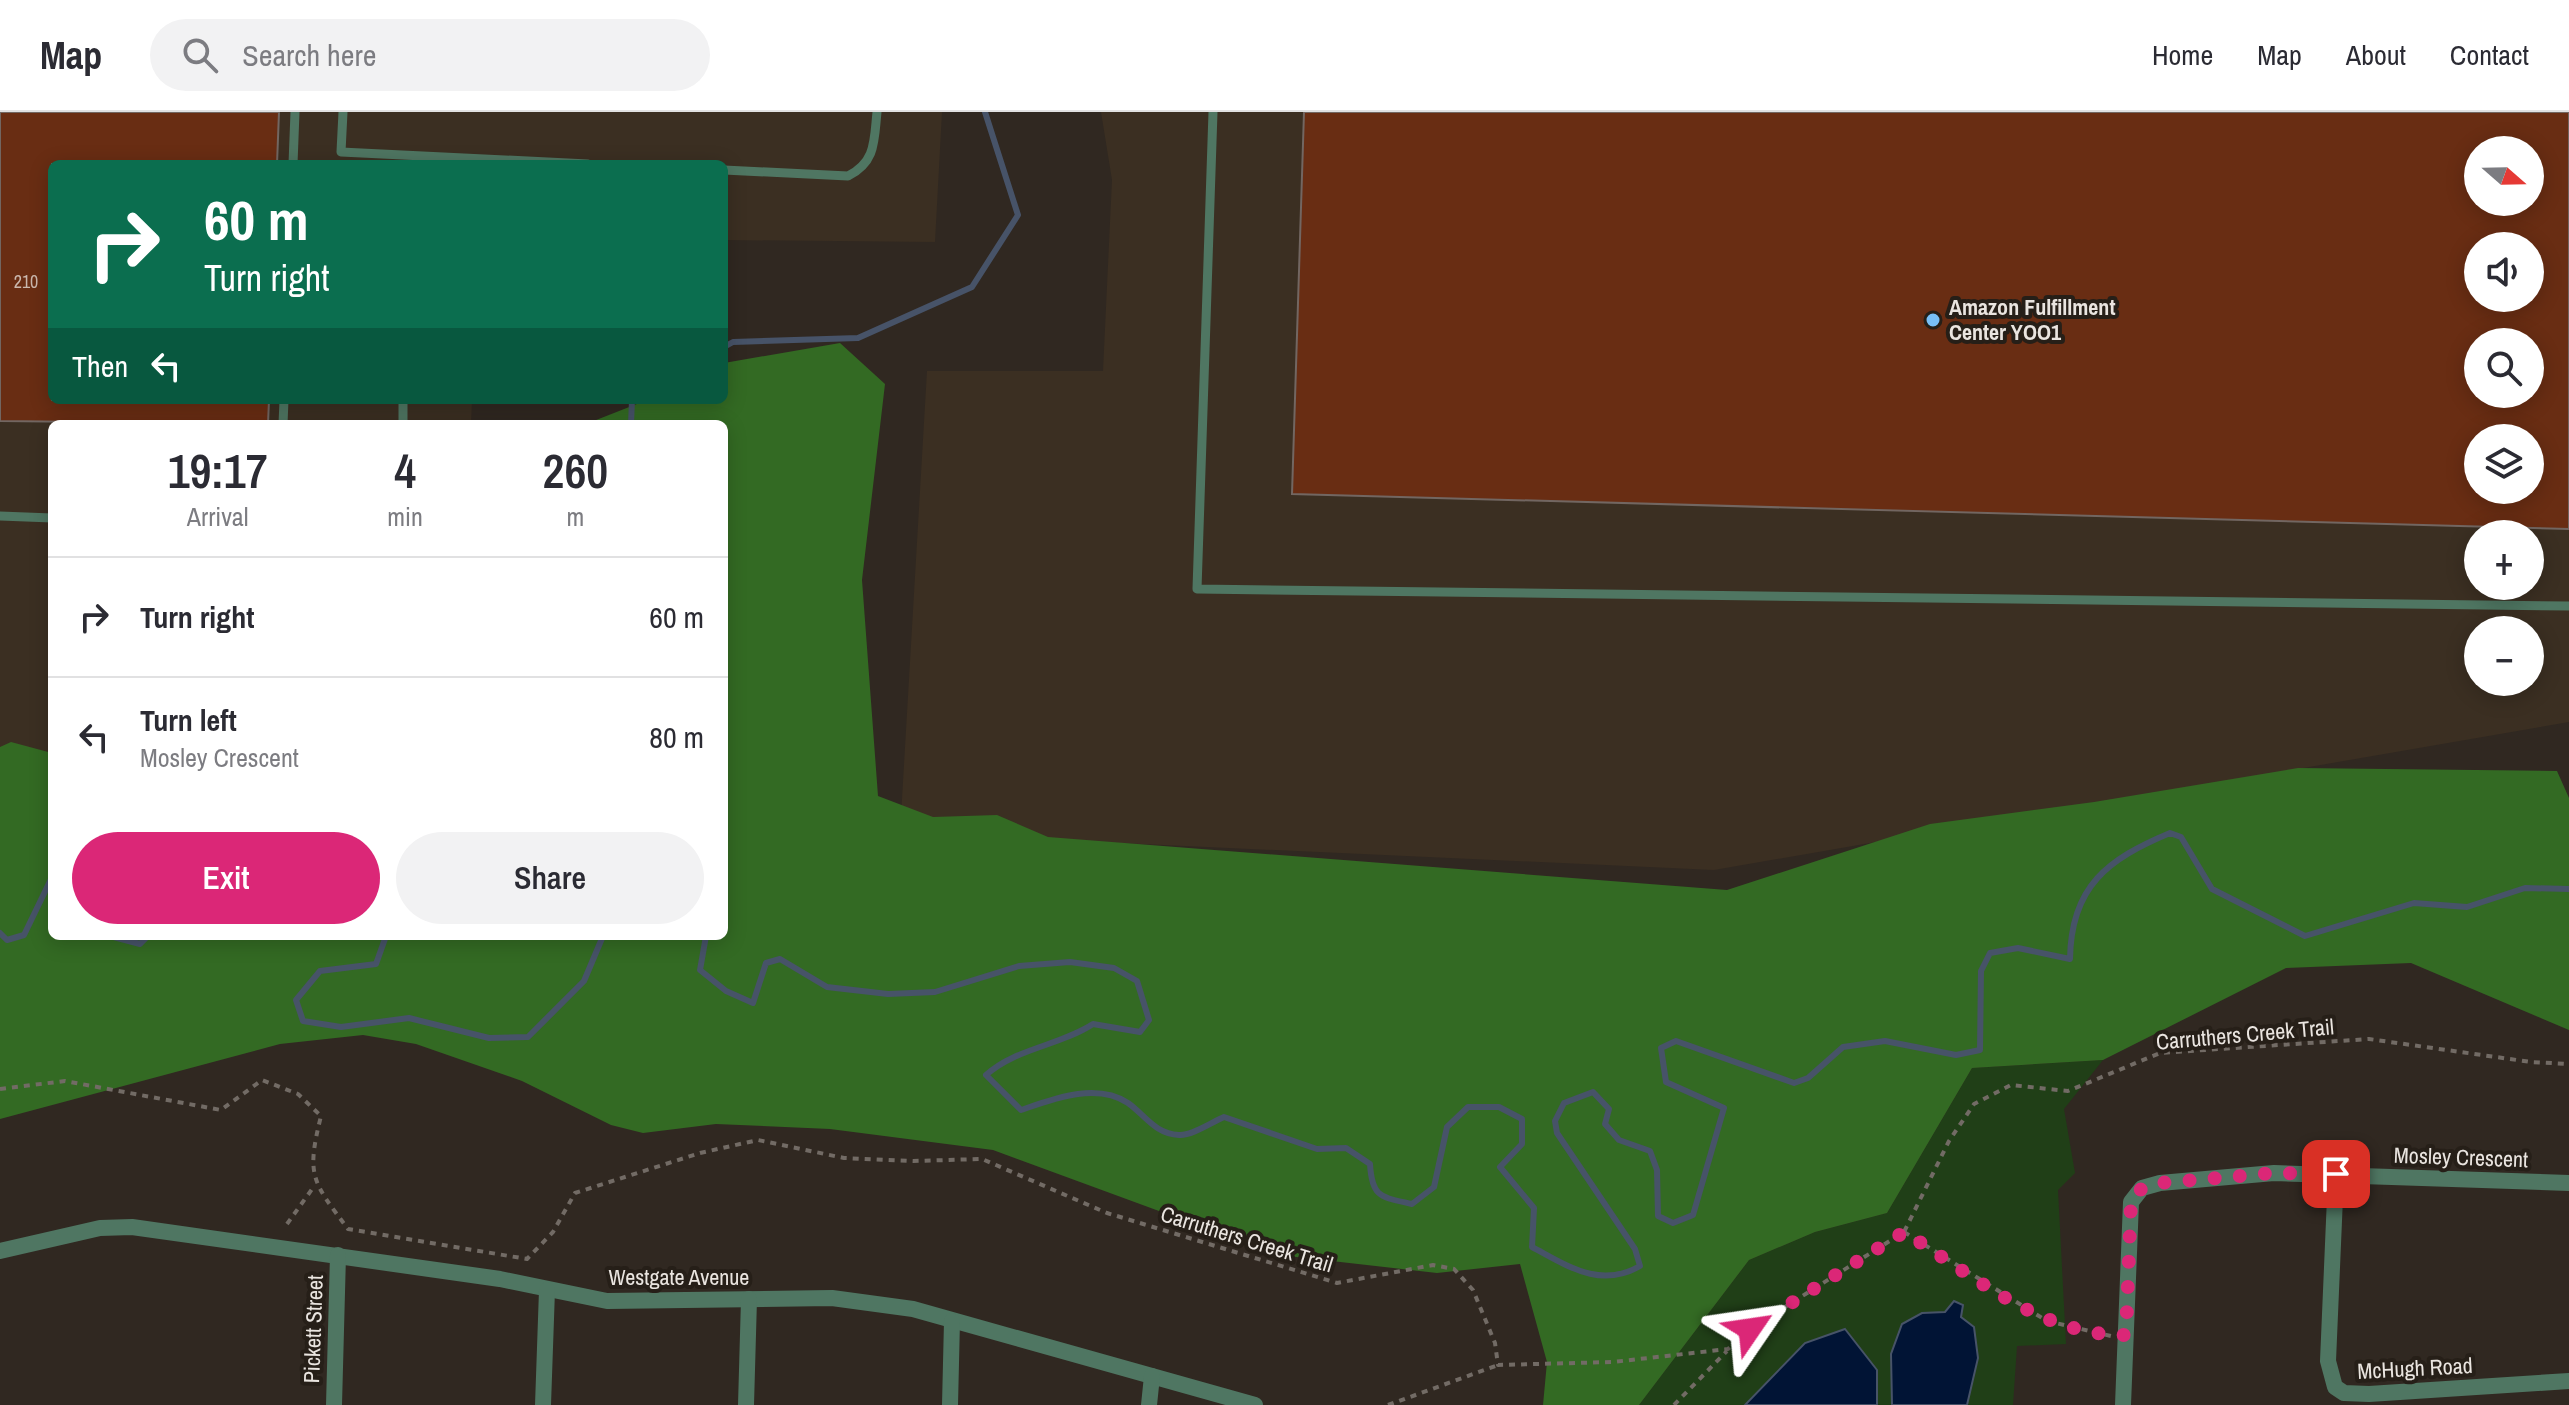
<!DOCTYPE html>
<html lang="en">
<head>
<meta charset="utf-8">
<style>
  body { margin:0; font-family:"Archivo Narrow",sans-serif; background:#f2f2f3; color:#2b2b33; height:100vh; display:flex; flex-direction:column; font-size:30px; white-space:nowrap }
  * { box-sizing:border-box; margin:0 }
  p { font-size:26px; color:#7c7c81 }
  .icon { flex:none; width:44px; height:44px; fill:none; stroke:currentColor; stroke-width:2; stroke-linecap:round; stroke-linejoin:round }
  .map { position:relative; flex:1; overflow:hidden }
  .drawer { position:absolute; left:48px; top:308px; width:680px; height:520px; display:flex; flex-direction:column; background:#fff; border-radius:12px; box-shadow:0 4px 20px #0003 }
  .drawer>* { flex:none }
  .banner { position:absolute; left:48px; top:48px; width:680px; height:244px; border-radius:12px; box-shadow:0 4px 20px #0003; background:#0b6e4f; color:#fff; overflow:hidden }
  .needle { width:52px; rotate:110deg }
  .buttons { position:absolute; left:2464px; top:24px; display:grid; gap:16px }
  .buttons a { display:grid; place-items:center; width:80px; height:80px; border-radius:50%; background:#fff; box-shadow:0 4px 20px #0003; font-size:40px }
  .pin { position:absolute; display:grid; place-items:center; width:68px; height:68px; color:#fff; margin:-34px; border-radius:16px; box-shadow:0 4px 12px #0006 }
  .me { position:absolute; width:88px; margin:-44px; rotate:58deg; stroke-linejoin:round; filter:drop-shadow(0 0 6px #0008) }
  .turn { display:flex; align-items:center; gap:28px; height:168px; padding:0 24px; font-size:36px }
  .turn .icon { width:104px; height:104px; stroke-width:2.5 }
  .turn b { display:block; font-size:56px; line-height:68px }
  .then { display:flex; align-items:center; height:76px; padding:0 24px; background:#0003; gap:16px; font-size:30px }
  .eta { display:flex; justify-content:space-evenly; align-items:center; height:136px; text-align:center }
  .eta b { font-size:48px; font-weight:600; line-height:56px }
  .button { display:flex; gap:16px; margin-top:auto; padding:16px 24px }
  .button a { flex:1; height:92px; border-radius:48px; background:#db2777; color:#fff; font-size:32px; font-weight:600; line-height:92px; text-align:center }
  .button a+a { background:#f2f2f3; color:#2b2b33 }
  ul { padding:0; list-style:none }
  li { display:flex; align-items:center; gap:24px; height:120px; padding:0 24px; border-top:2px solid #e1e1e2 }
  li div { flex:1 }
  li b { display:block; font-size:30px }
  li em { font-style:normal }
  header { display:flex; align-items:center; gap:48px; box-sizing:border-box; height:112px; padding:0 40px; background:#fff; border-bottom:2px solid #e1e1e2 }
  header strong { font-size:38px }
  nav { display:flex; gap:44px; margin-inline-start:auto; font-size:28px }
  .search { width:560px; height:72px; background:#f2f2f3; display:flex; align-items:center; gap:20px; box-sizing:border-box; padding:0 28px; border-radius:44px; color:#7c7c81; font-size:30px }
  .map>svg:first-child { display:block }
  .built { fill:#3b2f22; fill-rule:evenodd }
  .green { fill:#203f17 }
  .forest { fill:#336a23 }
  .water { fill:#011435; stroke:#475368; stroke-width:2 }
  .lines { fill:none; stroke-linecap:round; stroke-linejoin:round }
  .stream { stroke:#475368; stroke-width:6 }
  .building { fill:#692d13; stroke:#726661; stroke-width:2; fill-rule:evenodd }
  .path { stroke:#726b65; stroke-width:4; stroke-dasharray:6 6; stroke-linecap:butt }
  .lane { stroke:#4f7662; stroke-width:9 }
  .street { stroke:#4f7662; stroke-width:16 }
  .route { stroke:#db2777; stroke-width:14; stroke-dasharray:0 25.2 }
  .poi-dot { fill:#78bff7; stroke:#261f18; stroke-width:3 }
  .labels { text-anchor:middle; stroke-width:8; stroke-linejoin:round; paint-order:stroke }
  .number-label { font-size:18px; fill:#cab7ad }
  .poi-label { font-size:22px; font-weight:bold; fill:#eae5e0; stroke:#261f18; text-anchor:start }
  .street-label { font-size:22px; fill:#eae5e0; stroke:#261f18 }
</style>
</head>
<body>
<header>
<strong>Map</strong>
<div class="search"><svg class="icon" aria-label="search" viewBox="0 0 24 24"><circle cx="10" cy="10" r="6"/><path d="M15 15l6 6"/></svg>Search here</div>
<nav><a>Home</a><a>Map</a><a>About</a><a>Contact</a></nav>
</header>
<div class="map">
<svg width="2569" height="1293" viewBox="0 0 2569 1293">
  <rect width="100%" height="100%" fill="#302821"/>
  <g class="built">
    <polygon points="0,0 942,0 935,130 724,128 724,52 52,52 52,288 472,288 471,312 52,312 52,645 0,642"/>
    <path d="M1101,0H2569V610L1714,758L900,721L927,259H1103L1112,68ZM2478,38H2530V90H2478ZM2478,134H2530V186H2478ZM2478,230H2530V282H2478ZM2478,326H2530V378H2478ZM2478,422H2530V474H2478ZM2478,518H2530V570H2478Z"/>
  </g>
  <polygon class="green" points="2103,948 2064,997 2075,1061 2058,1078 2066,1232 2017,1234 2013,1293 1639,1293 1749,1148 1815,1120 1887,1101 1972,956"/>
  <polygon class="forest" points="840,231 885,272 862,468 878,684 933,705 997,703 1048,725 1727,778 1930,712 2094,690 2298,656 2557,659 2569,686 2569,918 2411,851 2286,856 2103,948 1972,956 1887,1101 1815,1120 1749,1148 1639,1293 1543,1293 1547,1250 1520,1152 1437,1161 1279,1143 993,1038 830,1017 716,1012 643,1021 611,1013 522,969 416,932 363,923 280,932 0,1007 0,635 11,630 52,641 52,824 724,824 724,312 586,312 647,288 724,288 724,251"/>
  <g class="water">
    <polygon points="1954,1189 1963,1193 1961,1205 1974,1215 1978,1246 1967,1293 1892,1293 1891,1242 1902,1212 1922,1201 1945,1200"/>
    <polygon points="1845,1217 1877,1258 1877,1293 1745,1293 1805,1231"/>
  </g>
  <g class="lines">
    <g class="stream">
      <polyline points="724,235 733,230 858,226 972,175 1018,103 985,0"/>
      <polyline points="631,312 632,288"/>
      <polyline points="0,821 7,828 24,823 52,765"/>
      <polyline points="110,824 140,832 148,824"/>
      <polyline points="386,824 376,852 320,859 296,888 303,909 341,915 409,906 489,926 528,925 584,869 603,824"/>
      <path d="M706,824L700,858L726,879L753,891L766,851L780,847L827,875L888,882L935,880L1019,854L1070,850L1114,856L1137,869L1149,908L1140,920L1093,912C1059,934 1016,936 986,963L1021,998C1053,987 1096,970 1128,991C1145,1003 1155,1022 1179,1023C1192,1024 1212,1010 1224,1005L1317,1037L1346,1036L1370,1052C1372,1086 1381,1085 1412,1092L1434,1075L1447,1015L1468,995H1499L1522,1007V1032L1500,1055L1534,1096L1532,1135C1568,1154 1600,1177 1640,1154L1635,1137L1557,1021L1555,1009L1564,991L1593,980L1609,997L1605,1012L1619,1028L1650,1039L1657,1058L1658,1104L1673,1111L1693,1103L1724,996L1666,970L1661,936L1676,929L1794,971L1808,966L1843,935L1885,929L1956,943L1980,938L1981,859L1990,841L2018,836L2070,847C2071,774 2108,747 2170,721L2181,725L2212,777L2305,824L2414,791L2467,795L2525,776L2569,777"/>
    </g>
  </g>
  <g class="building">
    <polygon points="0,0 279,0 277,52 52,52 52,288 269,288 268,312 0,309"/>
    <path d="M1304,0H2569V417L1292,382ZM2478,38H2530V90H2478ZM2478,134H2530V186H2478ZM2478,230H2530V282H2478ZM2478,326H2530V378H2478Z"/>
  </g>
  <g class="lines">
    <g class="path">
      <path d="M0,977L65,969L221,998L262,968L298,982L321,1004C306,1064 312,1069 348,1117L527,1147L553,1120L575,1081L700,1041L758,1028L844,1046L913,1049L982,1047L1107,1101L1337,1171L1433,1153L1454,1157L1473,1178L1495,1231L1498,1253L1613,1250L1728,1237L1750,1217L1904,1120L1949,1029L1974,992L2011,973L2068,979L2160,941L2369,927L2531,950L2569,952"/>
      <polyline points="287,1112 315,1073"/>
      <polyline points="1904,1120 2047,1209 2111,1224"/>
      <polyline points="1388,1293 1498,1253"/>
      <polyline points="1674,1293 1727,1239"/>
    </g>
    <g class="lane">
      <polyline points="343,0 341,40 588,52"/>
      <polyline points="1213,0 1197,477 2569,494"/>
      <polyline points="293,52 295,0"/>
      <path d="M724,58L848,64C876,50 874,29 877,0"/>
      <polyline points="283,312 284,288"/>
      <polyline points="403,312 403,288"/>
      <polyline points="0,404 52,406"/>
    </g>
    <g class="street">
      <polyline points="2336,1062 2328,1249 2335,1275 2344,1281 2369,1282 2569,1269"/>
      <polyline points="0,1139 100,1116 132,1115 500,1167 607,1189 832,1186 913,1197 1255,1293"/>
      <polyline points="334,1293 338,1143"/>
      <polyline points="543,1293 547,1178"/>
      <polyline points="746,1293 749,1187"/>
      <polyline points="950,1293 952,1209"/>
      <polyline points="1149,1293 1152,1264"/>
      <polyline points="2123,1293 2131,1090 2142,1076 2160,1071 2274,1061 2569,1071"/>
    </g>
  </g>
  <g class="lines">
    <path class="route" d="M1750,1217L1904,1120C1971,1162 2043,1225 2126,1223L2131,1090L2142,1076L2160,1071L2274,1061L2336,1062"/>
  </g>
  <circle class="poi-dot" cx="1933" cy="208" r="8"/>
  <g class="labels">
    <g class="number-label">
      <text x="26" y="176">210</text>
    </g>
    <g class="poi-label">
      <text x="1949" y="203">Amazon Fulfillment<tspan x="1949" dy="25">Center YOO1</tspan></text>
    </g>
    <g class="street-label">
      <text transform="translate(2245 922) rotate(-5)" y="8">Carruthers Creek Trail</text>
      <text transform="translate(2461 1045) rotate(2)" y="8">Mosley Crescent</text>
      <text transform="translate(1247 1127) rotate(17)" y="8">Carruthers Creek Trail</text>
      <text x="679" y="1173">Westgate Avenue</text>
      <text transform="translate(313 1217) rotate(-88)" y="8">Pickett Street</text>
      <text transform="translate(2415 1256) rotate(-3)" y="8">McHugh Road</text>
    </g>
  </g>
</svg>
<div class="buttons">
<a><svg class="needle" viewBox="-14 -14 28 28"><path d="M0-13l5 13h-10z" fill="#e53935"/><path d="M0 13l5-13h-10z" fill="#7c7c81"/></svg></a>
<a><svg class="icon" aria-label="sound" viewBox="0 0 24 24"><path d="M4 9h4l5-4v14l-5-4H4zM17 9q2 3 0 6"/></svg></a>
<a><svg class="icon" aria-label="search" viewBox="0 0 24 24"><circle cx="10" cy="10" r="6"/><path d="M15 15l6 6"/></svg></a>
<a><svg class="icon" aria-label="layers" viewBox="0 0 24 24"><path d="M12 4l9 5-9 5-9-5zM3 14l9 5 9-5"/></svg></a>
<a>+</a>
<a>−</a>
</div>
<div class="pin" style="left:2336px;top:1062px;background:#d93025"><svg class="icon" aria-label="arrive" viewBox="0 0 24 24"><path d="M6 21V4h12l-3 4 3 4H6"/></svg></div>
<svg class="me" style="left:1750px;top:1217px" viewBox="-20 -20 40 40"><path d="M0-17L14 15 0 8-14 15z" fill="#db2777" stroke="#fff" stroke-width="4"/></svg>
<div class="banner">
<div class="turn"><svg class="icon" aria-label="right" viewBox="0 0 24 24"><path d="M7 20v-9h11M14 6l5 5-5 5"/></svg><div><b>60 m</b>Turn right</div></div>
<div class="then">Then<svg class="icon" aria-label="left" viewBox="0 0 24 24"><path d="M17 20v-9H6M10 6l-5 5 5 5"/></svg></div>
</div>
<section class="drawer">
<div class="eta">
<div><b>19:17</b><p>Arrival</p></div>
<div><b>4</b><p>min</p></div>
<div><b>260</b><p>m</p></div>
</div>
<ul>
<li><svg class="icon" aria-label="right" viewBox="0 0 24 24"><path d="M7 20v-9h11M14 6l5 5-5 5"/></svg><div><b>Turn right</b></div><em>60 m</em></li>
<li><svg class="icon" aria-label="left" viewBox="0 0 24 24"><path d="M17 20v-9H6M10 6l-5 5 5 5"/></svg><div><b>Turn left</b><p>Mosley Crescent</p></div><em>80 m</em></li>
</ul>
<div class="button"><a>Exit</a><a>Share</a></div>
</section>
</div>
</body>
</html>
